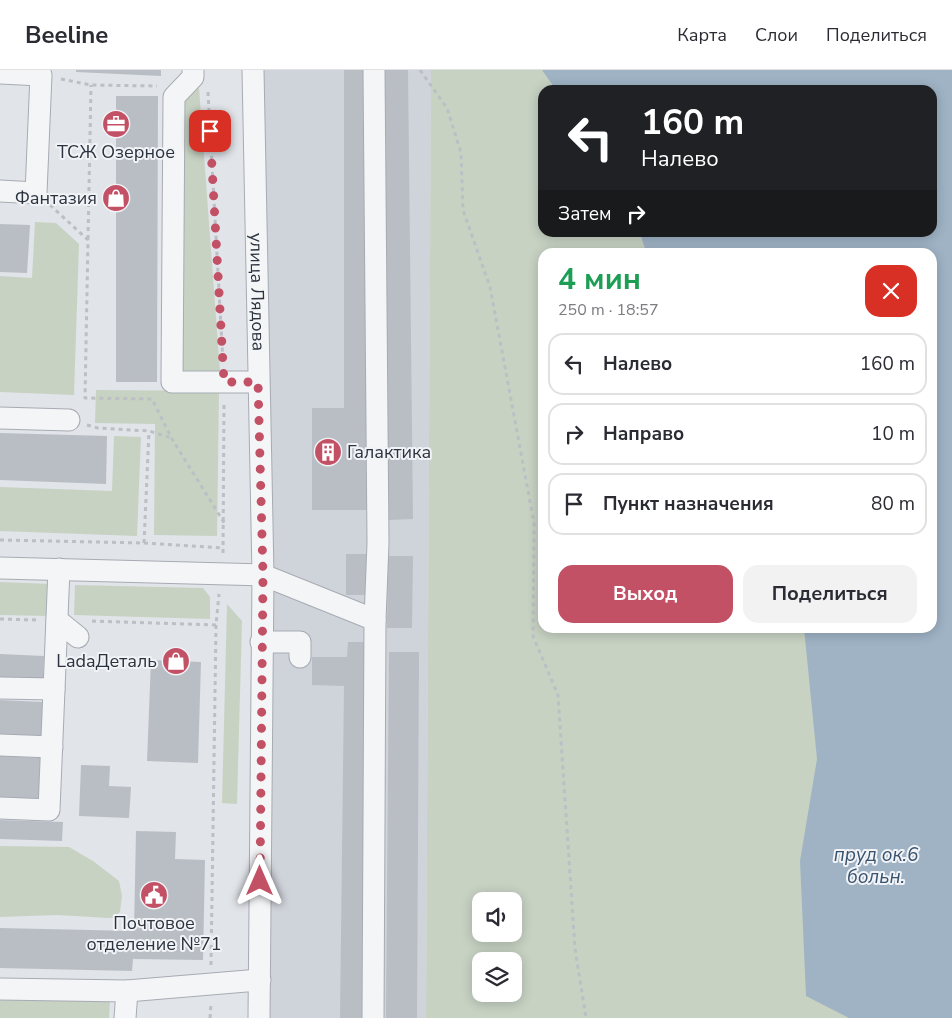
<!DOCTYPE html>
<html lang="ru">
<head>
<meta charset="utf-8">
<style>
  body { margin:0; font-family:"Nunito Sans",sans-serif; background:#f2f2f3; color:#2b2b33; height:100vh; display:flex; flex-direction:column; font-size:19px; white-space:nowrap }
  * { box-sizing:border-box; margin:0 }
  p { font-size:16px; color:#7c7c81 }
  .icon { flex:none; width:28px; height:28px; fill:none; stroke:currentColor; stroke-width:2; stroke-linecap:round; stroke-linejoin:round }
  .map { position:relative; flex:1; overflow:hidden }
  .side { position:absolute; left:538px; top:178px; width:399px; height:385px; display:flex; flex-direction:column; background:#fff; border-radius:15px; box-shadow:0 2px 12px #0003 }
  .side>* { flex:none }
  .hud { position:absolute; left:538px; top:15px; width:399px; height:152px; border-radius:15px; box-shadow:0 2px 12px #0003; background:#202124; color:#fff; overflow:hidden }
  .fabs { position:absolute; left:472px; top:822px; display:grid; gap:10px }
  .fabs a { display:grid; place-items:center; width:50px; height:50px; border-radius:10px; background:#fff; box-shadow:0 2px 12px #0003; font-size:25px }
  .pin { position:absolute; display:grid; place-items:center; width:42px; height:42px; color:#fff; margin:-21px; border-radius:10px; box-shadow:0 2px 8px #0006 }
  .me { position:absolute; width:55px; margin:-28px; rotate:0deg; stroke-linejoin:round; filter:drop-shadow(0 0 4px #0008) }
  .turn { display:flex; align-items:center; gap:18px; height:105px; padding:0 20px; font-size:22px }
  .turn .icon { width:65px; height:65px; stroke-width:2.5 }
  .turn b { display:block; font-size:35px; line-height:42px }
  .then { display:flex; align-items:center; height:48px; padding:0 20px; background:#0003; gap:10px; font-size:19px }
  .round { display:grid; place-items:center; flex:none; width:52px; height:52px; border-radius:15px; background:#f2f2f3 }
  .summary { display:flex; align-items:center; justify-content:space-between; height:85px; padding:0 20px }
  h1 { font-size:30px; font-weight:700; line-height:38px; color:#1e9e55 }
  .button { display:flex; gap:10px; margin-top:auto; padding:10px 20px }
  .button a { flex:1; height:58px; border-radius:15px; background:#c35166; color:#fff; font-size:20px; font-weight:700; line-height:58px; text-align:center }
  .button a+a { background:#f2f2f3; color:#2b2b33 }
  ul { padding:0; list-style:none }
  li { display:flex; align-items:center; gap:15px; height:62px; margin:0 10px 8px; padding:0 10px; border:2px solid #e1e1e2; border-radius:15px }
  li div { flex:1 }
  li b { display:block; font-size:19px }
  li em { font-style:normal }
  header { display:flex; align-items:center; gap:30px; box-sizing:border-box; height:70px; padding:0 25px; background:#fff; border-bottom:1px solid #e1e1e2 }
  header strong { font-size:24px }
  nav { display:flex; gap:28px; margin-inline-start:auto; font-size:18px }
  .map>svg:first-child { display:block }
  .built { fill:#cfd3da }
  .green { fill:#c7d2c3; fill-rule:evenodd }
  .water { fill:#9fb3c5 }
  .building { fill:#b9bec5 }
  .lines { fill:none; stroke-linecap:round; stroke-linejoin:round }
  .minor-casing { stroke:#a7abb3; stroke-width:23 }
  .path { stroke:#bcbfc3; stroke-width:3; stroke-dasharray:4 4; stroke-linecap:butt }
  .minor { stroke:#f4f5f7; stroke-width:21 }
  .route { stroke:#c35166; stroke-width:9; stroke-dasharray:0 16.2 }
  .labels { text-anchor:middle; stroke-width:4; stroke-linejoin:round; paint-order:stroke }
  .poi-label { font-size:18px; fill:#2b333f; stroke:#f1f3f6 }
  .street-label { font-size:18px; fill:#2b333f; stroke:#f1f3f6 }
  .water-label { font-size:19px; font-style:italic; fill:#38536f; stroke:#f1f3f6 }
</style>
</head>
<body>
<header>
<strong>Beeline</strong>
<nav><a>Карта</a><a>Слои</a><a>Поделиться</a></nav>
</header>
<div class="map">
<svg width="952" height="948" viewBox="0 0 952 948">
  <rect width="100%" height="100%" fill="#e1e4e9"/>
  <polygon class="built" points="261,0 431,0 426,948 266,948"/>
  <g class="green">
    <path d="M431,0H952V948H426ZM542,20H931V162H542ZM542,182H931V558H542ZM481,831H514V864H481ZM481,891H514V924H481Z"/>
    <polygon points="199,18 220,301 181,301 181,32"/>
    <polygon points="35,152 56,153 79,174 74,325 0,322 0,206 32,208"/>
    <polygon points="96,320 219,321 217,466 154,465 155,354 95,353"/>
    <polygon points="114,366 141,367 137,466 0,461 0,417 112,421"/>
    <polygon points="0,512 51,514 50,546 0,545"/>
    <polygon points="75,515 203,518 210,527 210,549 74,545"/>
    <polygon points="227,534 242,551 237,734 222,733"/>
    <polygon points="0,776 69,777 93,791 119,811 122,826 120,842 113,848 108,848 57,845 0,847"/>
    <polygon points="0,928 110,931 109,948 0,948"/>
  </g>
  <polygon class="water" points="542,0 952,0 952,948 849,948 806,926 800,791 817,689 804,558 931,558 931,182 646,182 640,163 931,162 931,20 556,20"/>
  <g class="building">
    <polygon points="76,0 161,0 161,6 76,2"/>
    <polygon points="344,0 368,0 368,440 312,440 312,338 344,338"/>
    <polygon points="383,0 408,0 413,449 388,450"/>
    <polygon points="116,26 158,26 157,312 116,312"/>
    <polygon points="0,154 30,155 27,203 0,202"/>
    <polygon points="0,363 107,366 106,414 0,410"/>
    <rect x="346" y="484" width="22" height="41"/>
    <polygon points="388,486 413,486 412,558 387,558"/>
    <polygon points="348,572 367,572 362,948 340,948 344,616 312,615 312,587 347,587"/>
    <polygon points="389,582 419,582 417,948 386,948"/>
    <polygon points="0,584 44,586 43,610 0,608"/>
    <polygon points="151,590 201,592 198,693 147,691"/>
    <polygon points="0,630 44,632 42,669 0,667"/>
    <polygon points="0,686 40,688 39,731 0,730"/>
    <polygon points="81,695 110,696 109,716 131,717 129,748 79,746"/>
    <polygon points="0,750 63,752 62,771 0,769"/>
    <polygon points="136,761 176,762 175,789 205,790 203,890 133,889 132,901 0,898 0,858 134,861"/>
  </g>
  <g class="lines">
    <g class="minor-casing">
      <g id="minor">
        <polyline points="193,0 193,7 174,27 172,312 258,312"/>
        <path id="s1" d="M253,0L263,505L259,948"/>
        <polyline points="0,3 41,5 36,123 0,121"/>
        <polyline points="0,348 69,350"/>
        <polyline points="0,498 263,505 375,550"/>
        <polyline points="57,550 78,567"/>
        <polyline points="261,572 300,572 300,587"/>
        <polyline points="0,618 54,619"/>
        <polyline points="0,675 52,677"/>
        <polyline points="0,738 49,740 59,499"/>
        <polyline points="0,919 127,921 260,910"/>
        <polyline points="125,948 127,921"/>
        <polyline points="373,948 375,550 378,473 374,0"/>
      </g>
    </g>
    <g class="path">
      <polyline points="420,0 447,38 461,83 463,140 490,217 534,453 533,566 558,625 575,879 586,948"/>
      <polyline points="61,9 91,15 157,16"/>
      <polyline points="208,22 223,293"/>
      <polyline points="50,135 88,170 85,328 152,329 172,369 225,454"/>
      <polyline points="88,169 91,15"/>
      <polyline points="87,355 98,358 149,361 172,368"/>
      <polyline points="0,470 144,473 224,478"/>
      <polyline points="144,473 149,361"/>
      <polyline points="223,483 224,332"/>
      <polyline points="0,549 38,550"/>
      <polyline points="92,551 216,555"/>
      <polyline points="211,895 216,555 219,524"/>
      <polyline points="210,948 211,934"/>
    </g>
    <use href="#minor" class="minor"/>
  </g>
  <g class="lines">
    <polyline class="route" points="210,61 224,312 258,312 263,505 260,811"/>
  </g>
  <defs>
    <g id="office-disc" transform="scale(1.4375)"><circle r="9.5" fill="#c35166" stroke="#f1f3f6"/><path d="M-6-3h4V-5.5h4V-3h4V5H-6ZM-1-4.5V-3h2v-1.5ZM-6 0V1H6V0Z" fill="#fff"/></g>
    <g id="shop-disc" transform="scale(1.4375)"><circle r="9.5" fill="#c35166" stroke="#f1f3f6"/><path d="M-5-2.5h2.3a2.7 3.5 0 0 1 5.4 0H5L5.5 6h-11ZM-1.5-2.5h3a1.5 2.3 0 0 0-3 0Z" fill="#fff"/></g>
    <g id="building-disc" transform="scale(1.4375)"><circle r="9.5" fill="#c35166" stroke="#f1f3f6"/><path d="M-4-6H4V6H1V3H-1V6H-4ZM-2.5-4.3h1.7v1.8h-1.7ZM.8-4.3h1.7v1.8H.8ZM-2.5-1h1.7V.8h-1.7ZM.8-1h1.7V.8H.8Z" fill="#fff"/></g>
    <g id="civic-disc" transform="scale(1.4375)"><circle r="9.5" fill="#c35166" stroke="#f1f3f6"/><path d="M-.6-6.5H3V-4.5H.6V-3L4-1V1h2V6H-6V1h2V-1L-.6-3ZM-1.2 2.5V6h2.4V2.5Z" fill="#fff"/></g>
  </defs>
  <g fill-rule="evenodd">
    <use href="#office-disc" x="116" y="54"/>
    <use href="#shop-disc" x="116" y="128"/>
    <use href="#building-disc" x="328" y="382"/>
    <use href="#shop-disc" x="176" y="591"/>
    <use href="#civic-disc" x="154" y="825"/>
  </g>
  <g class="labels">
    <g class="poi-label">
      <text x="116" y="88">ТСЖ Озерное</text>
      <text x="97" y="134" text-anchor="end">Фантазия</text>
      <text x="347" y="388" text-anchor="start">Галактика</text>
      <text x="157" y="597" text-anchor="end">LadaДеталь</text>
      <text x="154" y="859">Почтовое<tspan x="154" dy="21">отделение №71</tspan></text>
    </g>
    <g class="street-label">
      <text dy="6" stroke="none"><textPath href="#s1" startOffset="222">улица Лядова</textPath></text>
    </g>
    <g class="water-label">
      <text x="876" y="791">пруд ок.6<tspan x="876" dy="22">больн.</tspan></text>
    </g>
  </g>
</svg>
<div class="fabs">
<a><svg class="icon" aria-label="sound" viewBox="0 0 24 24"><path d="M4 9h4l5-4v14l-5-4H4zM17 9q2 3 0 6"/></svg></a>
<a><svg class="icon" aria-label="layers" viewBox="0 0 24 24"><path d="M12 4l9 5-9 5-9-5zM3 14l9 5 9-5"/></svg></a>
</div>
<div class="pin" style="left:210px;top:61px;background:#d93025"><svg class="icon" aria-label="arrive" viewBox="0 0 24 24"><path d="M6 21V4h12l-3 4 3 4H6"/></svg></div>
<svg class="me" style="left:260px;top:811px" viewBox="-20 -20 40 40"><path d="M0-17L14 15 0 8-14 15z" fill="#c35166" stroke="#fff" stroke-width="4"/></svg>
<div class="hud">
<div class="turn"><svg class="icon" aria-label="left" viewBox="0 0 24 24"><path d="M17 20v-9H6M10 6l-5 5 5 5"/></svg><div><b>160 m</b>Налево</div></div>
<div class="then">Затем<svg class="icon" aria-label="right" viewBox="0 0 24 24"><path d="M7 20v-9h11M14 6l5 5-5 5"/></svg></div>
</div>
<section class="side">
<div class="summary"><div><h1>4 мин</h1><p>250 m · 18:57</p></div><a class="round" style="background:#d93025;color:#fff"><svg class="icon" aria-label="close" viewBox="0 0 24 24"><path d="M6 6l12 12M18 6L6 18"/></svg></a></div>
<ul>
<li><svg class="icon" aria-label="left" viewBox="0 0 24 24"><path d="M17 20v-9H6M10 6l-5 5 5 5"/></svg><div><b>Налево</b></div><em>160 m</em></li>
<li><svg class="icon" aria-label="right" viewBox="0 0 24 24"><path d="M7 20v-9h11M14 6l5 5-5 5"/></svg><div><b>Направо</b></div><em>10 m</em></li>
<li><svg class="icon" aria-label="arrive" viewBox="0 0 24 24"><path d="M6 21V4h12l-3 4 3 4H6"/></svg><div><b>Пункт назначения</b></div><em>80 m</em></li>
</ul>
<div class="button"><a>Выход</a><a>Поделиться</a></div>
</section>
</div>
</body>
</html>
